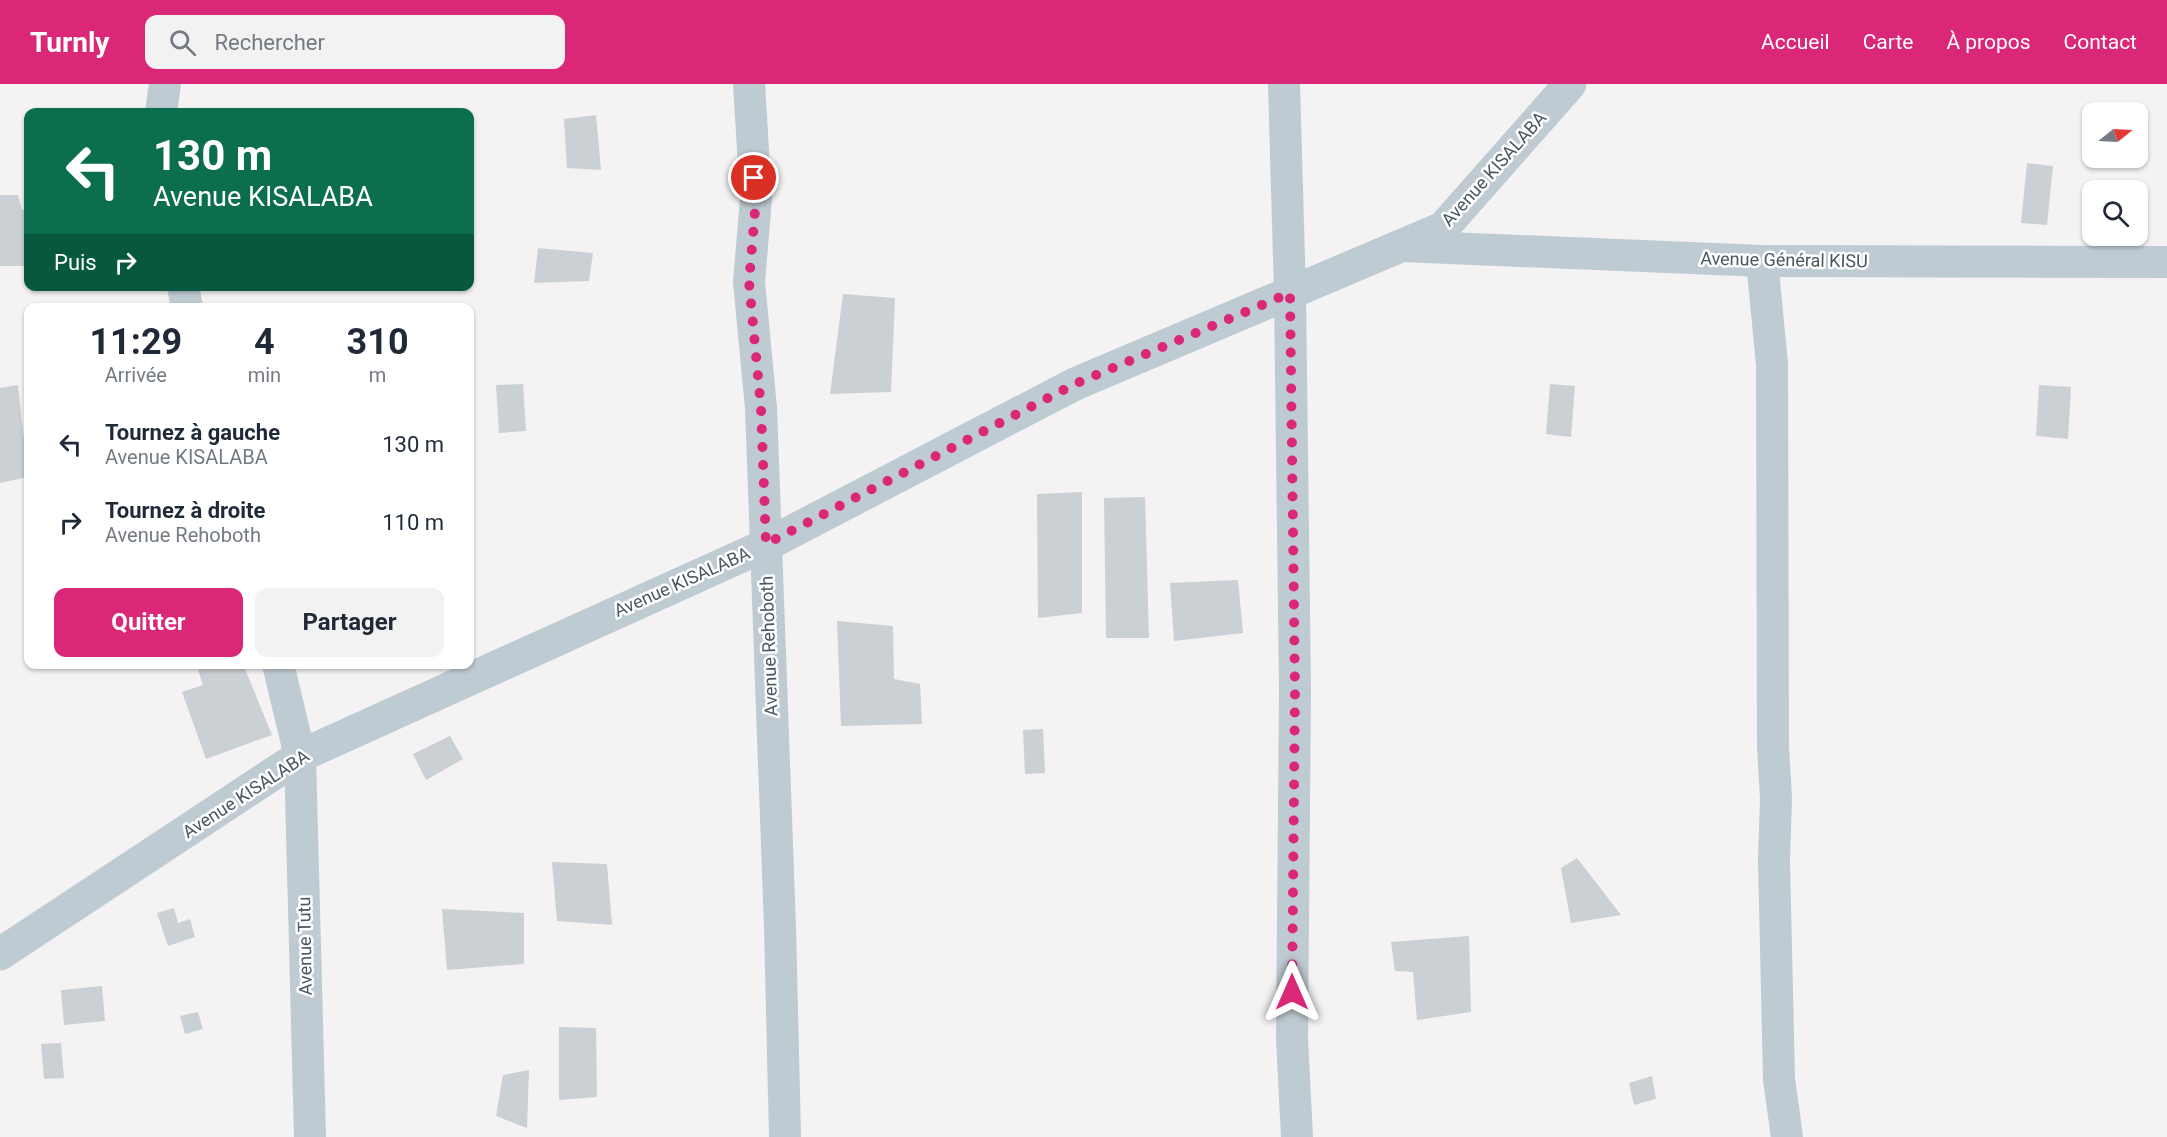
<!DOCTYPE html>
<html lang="fr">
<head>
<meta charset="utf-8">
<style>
  body { margin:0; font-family:Roboto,sans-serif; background:#f2f2f3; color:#1f2937; height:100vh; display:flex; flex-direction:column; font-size:22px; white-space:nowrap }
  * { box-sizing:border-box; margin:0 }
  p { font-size:20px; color:#747a83 }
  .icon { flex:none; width:33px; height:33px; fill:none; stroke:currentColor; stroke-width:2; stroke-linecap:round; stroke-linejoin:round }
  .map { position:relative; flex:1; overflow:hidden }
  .drawer { position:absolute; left:24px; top:219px; width:450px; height:366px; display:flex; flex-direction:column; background:#fff; border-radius:12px; box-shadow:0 2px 4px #0004 }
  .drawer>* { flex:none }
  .banner { position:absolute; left:24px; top:24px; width:450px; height:183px; border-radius:12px; box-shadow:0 2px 4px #0004; background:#0b6e4f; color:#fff; overflow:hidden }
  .needle { width:39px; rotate:72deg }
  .buttons { position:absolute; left:2082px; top:18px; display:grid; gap:12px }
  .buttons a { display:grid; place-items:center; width:66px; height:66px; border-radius:12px; background:#fff; box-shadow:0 2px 4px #0004; font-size:30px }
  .pin { position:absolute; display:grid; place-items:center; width:51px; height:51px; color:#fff; margin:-26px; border:3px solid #fff; border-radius:50%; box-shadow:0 2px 6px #0007 }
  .me { position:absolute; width:66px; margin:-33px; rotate:0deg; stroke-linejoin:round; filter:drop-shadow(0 0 4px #0008) }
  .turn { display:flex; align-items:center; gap:21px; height:126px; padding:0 30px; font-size:27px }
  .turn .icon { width:78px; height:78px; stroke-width:2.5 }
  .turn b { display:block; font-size:42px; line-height:51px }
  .then { display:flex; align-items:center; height:57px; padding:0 30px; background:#0003; gap:12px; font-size:22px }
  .eta { display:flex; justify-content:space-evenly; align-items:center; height:102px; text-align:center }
  .eta b { font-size:36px; font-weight:700; line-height:42px }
  .action { display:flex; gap:12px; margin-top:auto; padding:12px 30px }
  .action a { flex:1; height:69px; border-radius:12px; background:#db2777; color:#fff; font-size:24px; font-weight:700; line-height:69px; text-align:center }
  .action a+a { background:#f2f2f3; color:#1f2937 }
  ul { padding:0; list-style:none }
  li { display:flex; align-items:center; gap:18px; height:78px; padding:0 30px }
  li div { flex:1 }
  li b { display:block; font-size:22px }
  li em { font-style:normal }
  header { display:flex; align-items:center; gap:36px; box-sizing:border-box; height:84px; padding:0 30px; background:#db2777; color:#fff }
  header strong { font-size:28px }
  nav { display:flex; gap:33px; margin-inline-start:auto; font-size:21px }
  .search { width:420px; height:54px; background:#f2f2f3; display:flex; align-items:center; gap:15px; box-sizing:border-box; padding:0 21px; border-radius:12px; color:#747a83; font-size:22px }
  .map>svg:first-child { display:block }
  .building { fill:#cbd0d4 }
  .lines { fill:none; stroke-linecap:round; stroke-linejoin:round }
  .minor { stroke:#bfcbd2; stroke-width:32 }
  .tertiary { stroke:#bfcbd2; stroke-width:33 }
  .route { stroke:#db2777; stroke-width:10; stroke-dasharray:0 18 }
  .labels { text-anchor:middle; stroke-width:5; stroke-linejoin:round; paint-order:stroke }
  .street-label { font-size:18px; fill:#485861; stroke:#fff }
</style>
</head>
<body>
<header>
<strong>Turnly</strong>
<div class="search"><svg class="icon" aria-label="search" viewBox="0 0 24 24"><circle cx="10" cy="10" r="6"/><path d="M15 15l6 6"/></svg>Rechercher</div>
<nav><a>Accueil</a><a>Carte</a><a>À propos</a><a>Contact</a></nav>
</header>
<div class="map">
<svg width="2167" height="1053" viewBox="0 0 2167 1053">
  <rect width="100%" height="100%" fill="#f4f2f2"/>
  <g class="building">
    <polygon points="596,31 601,86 567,84 564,35"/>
    <polygon points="2027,79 2053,82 2047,141 2021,139"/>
    <polygon points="0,111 18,111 22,126 28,125 28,182 0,182"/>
    <polygon points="538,164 593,169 589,197 534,199"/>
    <polygon points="843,210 895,214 891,308 830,310"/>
    <polygon points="523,300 526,347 499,349 496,301"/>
    <polygon points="1550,300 1575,302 1571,353 1546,350"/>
    <polygon points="18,301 28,393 0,399 0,304"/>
    <polygon points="2039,301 2071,303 2068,355 2036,352"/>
    <polygon points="1082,408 1082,529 1038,534 1037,410"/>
    <polygon points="1145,413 1149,554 1106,554 1104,414"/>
    <polygon points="1238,496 1243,549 1174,557 1170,499"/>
    <polygon points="837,537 893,542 894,595 920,600 922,640 841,642"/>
    <polygon points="196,580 243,580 272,651 206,675 182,608 203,601"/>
    <polygon points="1043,645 1045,689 1025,690 1023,646"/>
    <polygon points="450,652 463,675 426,696 413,670"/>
    <polygon points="1577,774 1621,831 1571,839 1561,784"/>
    <polygon points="552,778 607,780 612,841 557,837"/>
    <polygon points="174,824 178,839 190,835 195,853 168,862 157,829"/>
    <polygon points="442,825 524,829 524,880 447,886"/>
    <polygon points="1469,852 1471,928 1417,936 1413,888 1395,887 1391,858"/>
    <polygon points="102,902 105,937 64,941 61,906"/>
    <polygon points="198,928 203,945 185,950 180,932"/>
    <polygon points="559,943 596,944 597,1013 559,1016"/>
    <polygon points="61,959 64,994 44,995 41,960"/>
    <polygon points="529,986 527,1044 496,1032 503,991"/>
    <polygon points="1652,992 1656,1015 1634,1021 1629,999"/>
  </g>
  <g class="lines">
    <g class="minor">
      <polyline points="749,0 756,115 749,198 761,324 780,843 785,1053"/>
      <polyline points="1284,0 1290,209 1295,607 1292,955 1297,1053"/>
      <polyline points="161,28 165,0"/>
      <polyline points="1402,162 1762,177 2167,178"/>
      <polyline points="1762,177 1772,280 1773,662 1776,714 1774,777 1779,995 1787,1053"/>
      <polyline points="183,202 187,224"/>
      <polyline points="278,580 300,672 310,1053"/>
    </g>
    <polyline class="tertiary" points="0,870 300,672 766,461 1075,300 1443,144 1570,0"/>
  </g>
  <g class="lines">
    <polyline class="route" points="754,94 756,115 749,198 761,324 766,460 1075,300 1290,209 1295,607 1292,908"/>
  </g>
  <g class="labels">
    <g class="street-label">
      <text transform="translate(1494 85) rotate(-48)" y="6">Avenue KISALABA</text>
      <text transform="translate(1784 176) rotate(1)" y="6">Avenue Général KISU</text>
      <text transform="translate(682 498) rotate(-24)" y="6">Avenue KISALABA</text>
      <text transform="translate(769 562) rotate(-92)" y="6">Avenue Rehoboth</text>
      <text transform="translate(246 710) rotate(-33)" y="6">Avenue KISALABA</text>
      <text transform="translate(305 862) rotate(-91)" y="6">Avenue Tutu</text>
    </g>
  </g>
</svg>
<div class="buttons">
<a><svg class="needle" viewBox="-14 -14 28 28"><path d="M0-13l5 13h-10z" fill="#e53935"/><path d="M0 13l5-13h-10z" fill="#747a83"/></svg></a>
<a><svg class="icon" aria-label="search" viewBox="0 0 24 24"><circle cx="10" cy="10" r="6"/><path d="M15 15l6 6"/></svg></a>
</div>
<div class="pin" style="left:754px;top:94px;background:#d93025"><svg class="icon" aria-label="arrive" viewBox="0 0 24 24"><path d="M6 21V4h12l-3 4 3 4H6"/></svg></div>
<svg class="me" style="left:1292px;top:908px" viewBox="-20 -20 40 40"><path d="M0-17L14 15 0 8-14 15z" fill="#db2777" stroke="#fff" stroke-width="4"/></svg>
<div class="banner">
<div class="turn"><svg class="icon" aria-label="left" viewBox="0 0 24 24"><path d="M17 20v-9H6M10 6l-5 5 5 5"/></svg><div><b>130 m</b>Avenue KISALABA</div></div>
<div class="then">Puis<svg class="icon" aria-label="right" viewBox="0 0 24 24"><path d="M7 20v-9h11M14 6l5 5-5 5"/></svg></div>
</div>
<section class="drawer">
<div class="eta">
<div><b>11:29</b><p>Arrivée</p></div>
<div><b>4</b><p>min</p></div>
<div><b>310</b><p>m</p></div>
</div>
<ul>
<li><svg class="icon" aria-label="left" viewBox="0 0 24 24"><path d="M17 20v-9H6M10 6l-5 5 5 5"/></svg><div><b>Tournez à gauche</b><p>Avenue KISALABA</p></div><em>130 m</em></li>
<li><svg class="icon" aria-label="right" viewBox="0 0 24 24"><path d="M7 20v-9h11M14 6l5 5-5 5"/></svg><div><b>Tournez à droite</b><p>Avenue Rehoboth</p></div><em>110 m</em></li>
</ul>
<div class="action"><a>Quitter</a><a>Partager</a></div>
</section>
</div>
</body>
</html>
